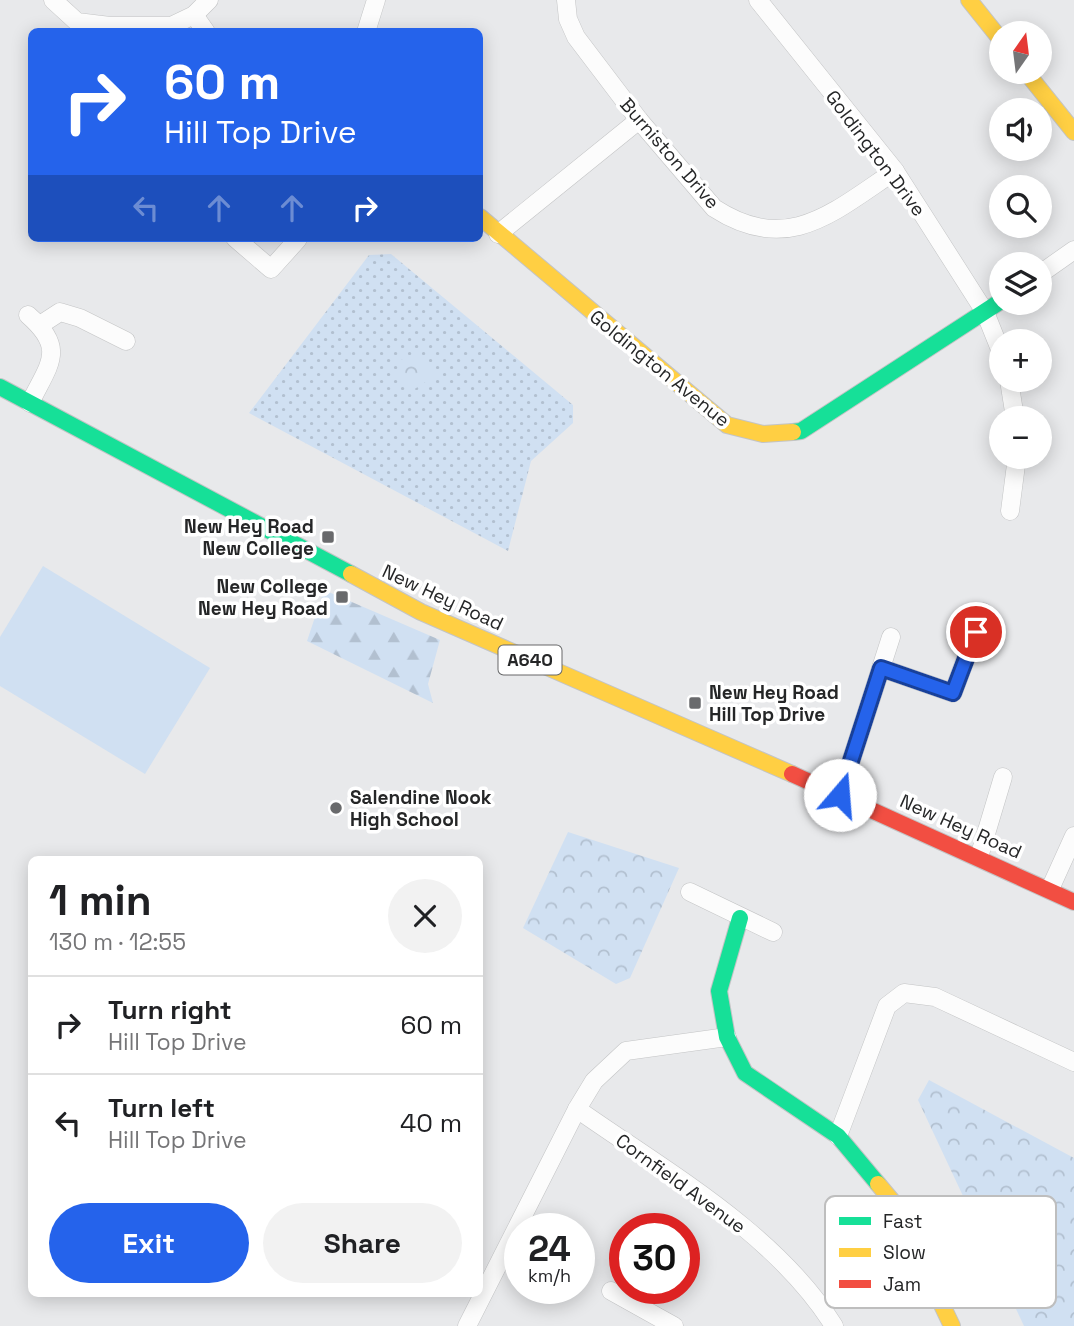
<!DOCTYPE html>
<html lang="en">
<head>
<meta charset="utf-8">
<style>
  body { margin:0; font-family:"Space Grotesk",sans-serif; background:#f2f2f2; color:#202124; height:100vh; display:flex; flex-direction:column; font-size:26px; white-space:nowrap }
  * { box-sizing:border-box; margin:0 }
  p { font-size:23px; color:#757577 }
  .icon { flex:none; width:38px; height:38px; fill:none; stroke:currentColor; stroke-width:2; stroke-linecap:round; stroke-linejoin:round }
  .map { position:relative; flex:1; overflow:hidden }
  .side { position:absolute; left:28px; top:856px; width:455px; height:441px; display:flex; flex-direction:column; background:#fff; border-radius:10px; box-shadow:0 4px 18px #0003 }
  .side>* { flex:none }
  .banner { position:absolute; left:28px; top:28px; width:455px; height:214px; border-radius:10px; box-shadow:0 4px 18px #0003; background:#2563eb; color:#fff; overflow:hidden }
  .needle { width:46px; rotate:14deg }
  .buttons { position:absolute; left:989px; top:21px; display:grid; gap:14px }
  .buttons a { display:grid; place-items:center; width:63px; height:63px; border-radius:50%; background:#fff; box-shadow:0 4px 18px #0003; font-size:35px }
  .speed { position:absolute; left:504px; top:1213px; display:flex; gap:14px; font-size:35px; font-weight:700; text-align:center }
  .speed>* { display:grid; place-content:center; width:91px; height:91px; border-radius:50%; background:#fff; box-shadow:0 4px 18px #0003; line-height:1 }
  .speed small { font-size:18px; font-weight:400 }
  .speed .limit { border:10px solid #d22; background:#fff; color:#111 }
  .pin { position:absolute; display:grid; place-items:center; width:60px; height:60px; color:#fff; margin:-30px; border:4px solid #fff; border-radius:50%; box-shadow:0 2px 7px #0007 }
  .me { position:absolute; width:77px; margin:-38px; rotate:18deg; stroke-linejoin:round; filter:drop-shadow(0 0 5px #0008) }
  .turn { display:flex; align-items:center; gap:24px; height:147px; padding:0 21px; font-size:32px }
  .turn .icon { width:91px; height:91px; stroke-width:2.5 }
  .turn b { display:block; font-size:49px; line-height:60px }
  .lanes { display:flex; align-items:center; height:66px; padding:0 21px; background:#0003; justify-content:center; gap:35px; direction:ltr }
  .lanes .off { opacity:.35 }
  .round { display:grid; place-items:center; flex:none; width:74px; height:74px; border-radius:37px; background:#f2f2f2 }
  .overview { display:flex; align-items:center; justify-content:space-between; height:119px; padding:0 21px }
  h1 { font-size:42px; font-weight:800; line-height:52px }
  .action { display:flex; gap:14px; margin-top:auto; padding:14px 21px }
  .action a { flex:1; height:80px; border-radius:42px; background:#2563eb; color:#fff; font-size:28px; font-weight:800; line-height:80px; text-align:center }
  .action a+a { background:#f2f2f2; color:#202124 }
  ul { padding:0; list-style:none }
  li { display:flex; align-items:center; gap:21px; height:98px; padding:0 21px; border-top:2px solid #e0e0e0 }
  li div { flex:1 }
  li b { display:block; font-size:26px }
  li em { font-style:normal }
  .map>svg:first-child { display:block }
  .grass { fill:url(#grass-dots) }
  .forest { fill:url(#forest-firs) }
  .park { fill:url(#park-crowns) }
  .pitch { fill:#d0e0f2 }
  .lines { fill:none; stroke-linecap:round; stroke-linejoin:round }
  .street-casing { stroke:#c3c4c5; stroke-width:19 }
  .fast-casing { stroke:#c3c4c5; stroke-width:18 }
  .slow-casing { stroke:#c3c4c5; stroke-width:18 }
  .jam-casing { stroke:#c3c4c5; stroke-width:18 }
  .street { stroke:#fcfcfc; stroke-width:18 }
  .fast { stroke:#16e098; stroke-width:16 }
  .slow { stroke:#ffcf43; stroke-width:16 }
  .jam { stroke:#f24e42; stroke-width:16 }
  .route-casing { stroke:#184099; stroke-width:18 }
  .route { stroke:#2563eb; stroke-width:12 }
  .poi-dot { fill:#696a6c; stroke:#fff; stroke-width:2.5 }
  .labels { text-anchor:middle; stroke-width:7; stroke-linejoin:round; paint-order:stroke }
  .shield { fill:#fff; stroke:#666768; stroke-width:2 }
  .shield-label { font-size:18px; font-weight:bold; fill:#252627 }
  .street-label { font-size:19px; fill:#252627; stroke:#fff }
  .poi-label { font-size:19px; font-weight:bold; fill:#252627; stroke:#fff; text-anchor:end }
  .key { fill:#fff; stroke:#bebebe; stroke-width:2 }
  .key-label { font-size:19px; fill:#252627 }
</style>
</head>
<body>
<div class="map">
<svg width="1074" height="1326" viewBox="0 0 1074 1326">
  <defs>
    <pattern id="grass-dots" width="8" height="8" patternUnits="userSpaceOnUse" patternTransform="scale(1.75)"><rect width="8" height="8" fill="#d0e0f2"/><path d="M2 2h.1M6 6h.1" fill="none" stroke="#b2c0d0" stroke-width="1.8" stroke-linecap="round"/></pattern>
    <pattern id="forest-firs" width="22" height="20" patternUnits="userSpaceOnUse" patternTransform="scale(1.75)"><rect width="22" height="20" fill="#d0e0f2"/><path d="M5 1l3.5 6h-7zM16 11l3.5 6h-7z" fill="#b2c0d0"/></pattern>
    <pattern id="park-crowns" width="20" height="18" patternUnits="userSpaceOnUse" patternTransform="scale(1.75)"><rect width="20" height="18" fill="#d0e0f2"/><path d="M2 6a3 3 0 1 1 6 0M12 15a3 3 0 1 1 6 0" fill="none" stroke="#b2c0d0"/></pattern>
  </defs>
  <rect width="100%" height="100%" fill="#e8e9eb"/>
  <polygon class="grass" points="391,254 573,405 573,423 531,461 508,551 249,413 369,255"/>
  <polygon class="forest" points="324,590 440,640 428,684 433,703 307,641"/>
  <g class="park">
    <polygon points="418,356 435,376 413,390 398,375 398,360"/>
    <polygon points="568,832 679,868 630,978 616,984 523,928"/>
    <polygon points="929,1080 1074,1158 1074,1326 1024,1326 918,1100"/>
  </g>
  <polygon class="pitch" points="43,566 210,668 145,774 0,686 0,637"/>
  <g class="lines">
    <g class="street-casing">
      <g id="street">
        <polyline points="53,0 77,22 110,26 171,26 194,15 209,0"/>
        <path d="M566,0L568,19L576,37L639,120L714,208C788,256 833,212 895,171"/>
        <polyline points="758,0 895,171 985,312 1001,352"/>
        <polyline points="194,15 206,32"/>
        <polyline points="366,32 376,0"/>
        <polyline points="498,234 639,120"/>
        <polyline points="235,238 271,269 298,239"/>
        <polyline points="1040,274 1074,250"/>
        <path d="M28,315C67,349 49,364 30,403"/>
        <polyline points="40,325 60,312 80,318 126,341"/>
        <polyline points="1009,380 1015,418"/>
        <polyline points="1010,511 1017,457"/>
        <polyline points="881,668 953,693 983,612"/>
        <polyline points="840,795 891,637"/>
        <polyline points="979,857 1003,777"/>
        <polyline points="1050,889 1074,836"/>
        <polyline points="690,892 773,932"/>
        <path d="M577,1109C665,1171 776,1233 834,1326"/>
        <polyline points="838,1136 887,1006 904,993 935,997 1074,1062"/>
        <polyline points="611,1291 674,1326"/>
        <polyline points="467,1326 577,1109 594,1081 626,1051 727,1037"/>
      </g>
    </g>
    <g class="fast-casing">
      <g id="fast">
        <polyline points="0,387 351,574"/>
        <polyline points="793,432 801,431 1001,301"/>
        <polyline points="740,918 719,991 727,1037 745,1073 838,1136 878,1184"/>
      </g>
    </g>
    <g class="slow-casing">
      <g id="slow">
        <polyline points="969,0 1001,40"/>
        <polyline points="1026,72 1074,132"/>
        <polyline points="480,217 727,425 763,434 793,432"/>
        <polyline points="351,574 421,612 792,774"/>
        <polyline points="878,1184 893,1202 952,1326"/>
      </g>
    </g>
    <g class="jam-casing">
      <polyline id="jam" points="792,774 1074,902"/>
    </g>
    <use href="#street" class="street"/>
    <use href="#fast" class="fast"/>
    <use href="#slow" class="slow"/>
    <use href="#jam" class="jam"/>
  </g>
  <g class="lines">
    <g class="route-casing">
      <polyline id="route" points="840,795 881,668 953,693 976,632"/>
    </g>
    <use href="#route" class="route"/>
  </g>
  <g class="poi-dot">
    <rect x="321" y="530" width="14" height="14" rx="3.5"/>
    <rect x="335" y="590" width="14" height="14" rx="3.5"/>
    <rect x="688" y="696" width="14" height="14" rx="3.5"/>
    <circle cx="336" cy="808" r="7"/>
  </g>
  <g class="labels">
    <rect class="shield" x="498.5" y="645.5" width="63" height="29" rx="5"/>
    <g class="shield-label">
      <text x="530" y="666">A640</text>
    </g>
    <g class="street-label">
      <text transform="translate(670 153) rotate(49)" y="7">Burniston Drive</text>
      <text transform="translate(876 153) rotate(53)" y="7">Goldington Drive</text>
      <text transform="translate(660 368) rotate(39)" y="7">Goldington Avenue</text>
      <text transform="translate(443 597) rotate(25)" y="7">New Hey Road</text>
      <text transform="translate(961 826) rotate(24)" y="7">New Hey Road</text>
      <text transform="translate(681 1183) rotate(36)" y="7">Cornfield Avenue</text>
    </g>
    <g class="poi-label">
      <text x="314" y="533">New Hey Road<tspan x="314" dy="22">New College</tspan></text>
      <text x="328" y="593">New College<tspan x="328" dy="22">New Hey Road</tspan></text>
      <text x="709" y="699" text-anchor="start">New Hey Road<tspan x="709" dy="22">Hill Top Drive</tspan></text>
      <text x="350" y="804" text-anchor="start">Salendine Nook<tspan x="350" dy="22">High School</tspan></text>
    </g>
  </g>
  <rect x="825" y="1196" width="231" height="112" rx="10" class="key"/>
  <rect x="839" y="1217" width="32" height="8" fill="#16e098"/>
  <rect x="839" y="1248" width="32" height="9" fill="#ffcf43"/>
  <rect x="839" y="1280" width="32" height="8" fill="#f24e42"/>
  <g class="key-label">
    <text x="883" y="1228">Fast</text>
    <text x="883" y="1259">Slow</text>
    <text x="883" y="1291">Jam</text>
  </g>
</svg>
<div class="buttons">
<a><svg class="needle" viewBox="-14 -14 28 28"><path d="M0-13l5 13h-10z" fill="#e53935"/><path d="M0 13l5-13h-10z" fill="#757577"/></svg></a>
<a><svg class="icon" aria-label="sound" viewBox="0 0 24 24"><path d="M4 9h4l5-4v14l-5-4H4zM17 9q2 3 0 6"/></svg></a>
<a><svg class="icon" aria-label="search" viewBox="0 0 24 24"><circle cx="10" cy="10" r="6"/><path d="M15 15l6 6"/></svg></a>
<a><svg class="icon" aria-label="layers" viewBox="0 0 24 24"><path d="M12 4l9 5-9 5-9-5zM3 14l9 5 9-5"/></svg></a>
<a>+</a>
<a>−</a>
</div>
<div class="speed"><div>24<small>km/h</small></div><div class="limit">30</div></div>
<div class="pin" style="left:976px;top:632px;background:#d93025"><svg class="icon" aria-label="arrive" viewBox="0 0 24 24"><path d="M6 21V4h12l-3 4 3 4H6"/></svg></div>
<svg class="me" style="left:840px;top:795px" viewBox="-20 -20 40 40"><circle r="19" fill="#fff"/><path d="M0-13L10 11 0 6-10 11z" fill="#2563eb"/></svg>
<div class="banner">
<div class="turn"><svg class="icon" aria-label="right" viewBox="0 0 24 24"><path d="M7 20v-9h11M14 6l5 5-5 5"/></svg><div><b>60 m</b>Hill Top Drive</div></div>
<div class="lanes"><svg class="icon off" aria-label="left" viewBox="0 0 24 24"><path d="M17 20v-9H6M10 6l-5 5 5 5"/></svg><svg class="icon off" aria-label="ahead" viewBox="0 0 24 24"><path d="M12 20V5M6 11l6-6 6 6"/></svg><svg class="icon off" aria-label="ahead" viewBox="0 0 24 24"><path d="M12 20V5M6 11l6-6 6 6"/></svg><svg class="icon" aria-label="right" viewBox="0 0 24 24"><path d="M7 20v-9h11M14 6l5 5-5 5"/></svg></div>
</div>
<section class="side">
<div class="overview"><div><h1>1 min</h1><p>130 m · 12:55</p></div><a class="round"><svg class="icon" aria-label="close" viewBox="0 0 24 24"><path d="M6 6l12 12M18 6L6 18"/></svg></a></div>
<ul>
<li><svg class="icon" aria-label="right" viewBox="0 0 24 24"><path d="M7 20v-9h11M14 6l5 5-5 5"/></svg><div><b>Turn right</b><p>Hill Top Drive</p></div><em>60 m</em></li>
<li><svg class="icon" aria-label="left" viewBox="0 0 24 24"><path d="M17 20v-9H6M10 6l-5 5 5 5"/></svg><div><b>Turn left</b><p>Hill Top Drive</p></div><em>40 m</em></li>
</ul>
<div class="action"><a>Exit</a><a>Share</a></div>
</section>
</div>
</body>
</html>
